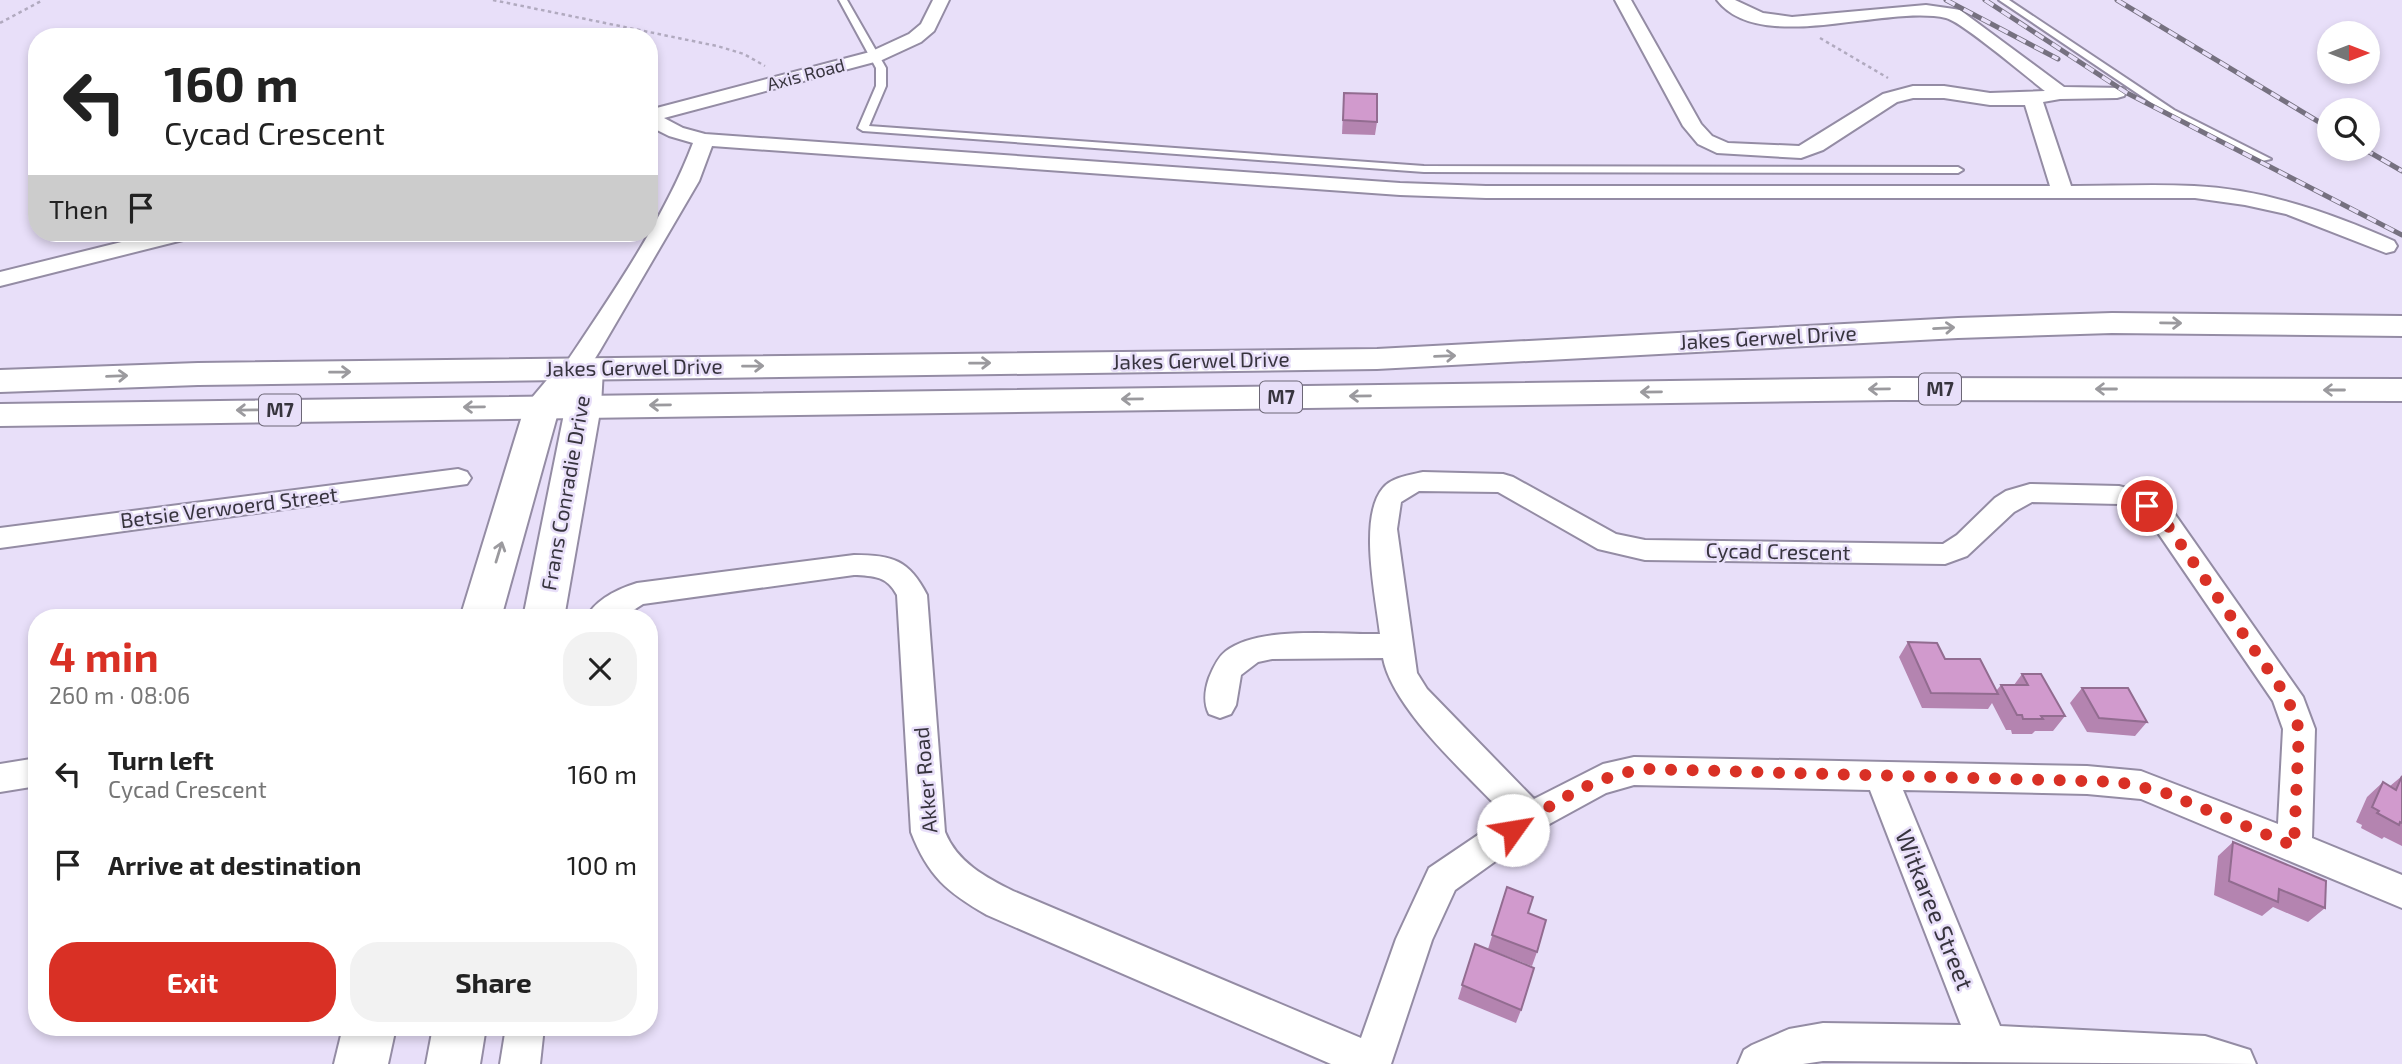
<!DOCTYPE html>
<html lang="en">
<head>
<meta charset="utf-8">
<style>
  body { margin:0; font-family:"Exo 2",sans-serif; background:#f2f2f2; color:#222; height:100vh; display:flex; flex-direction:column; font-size:26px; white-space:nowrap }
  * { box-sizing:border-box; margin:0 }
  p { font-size:23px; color:#767676 }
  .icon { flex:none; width:38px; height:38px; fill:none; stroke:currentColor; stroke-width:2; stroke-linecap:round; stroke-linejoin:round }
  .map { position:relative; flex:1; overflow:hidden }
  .side { position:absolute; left:28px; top:609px; width:630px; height:427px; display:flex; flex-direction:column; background:#fff; border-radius:28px; box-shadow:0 4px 10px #0003 }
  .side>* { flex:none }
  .guide { position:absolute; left:28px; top:28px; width:630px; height:214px; border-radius:28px; box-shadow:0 4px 10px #0003; background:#fff; color:#222; overflow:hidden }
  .needle { width:46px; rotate:90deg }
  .buttons { position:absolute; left:2317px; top:21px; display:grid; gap:14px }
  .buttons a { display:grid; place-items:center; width:63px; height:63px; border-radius:50%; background:#fff; box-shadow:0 4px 10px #0003; font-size:35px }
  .pin { position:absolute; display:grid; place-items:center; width:60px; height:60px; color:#fff; margin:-30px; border:4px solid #fff; border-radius:50%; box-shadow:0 2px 7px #0007 }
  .me { position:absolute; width:77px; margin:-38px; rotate:58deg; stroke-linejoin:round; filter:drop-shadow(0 0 5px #0008) }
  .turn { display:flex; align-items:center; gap:24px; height:147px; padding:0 21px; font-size:32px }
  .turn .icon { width:91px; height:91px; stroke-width:2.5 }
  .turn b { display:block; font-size:49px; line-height:60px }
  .then { display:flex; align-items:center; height:66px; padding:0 21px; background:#0003; gap:14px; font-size:26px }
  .round { display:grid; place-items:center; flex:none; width:74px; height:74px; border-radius:28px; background:#f2f2f2 }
  .headline { display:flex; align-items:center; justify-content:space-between; height:119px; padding:0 21px }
  h1 { font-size:42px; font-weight:700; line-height:52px; color:#d93025 }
  .primary-button { display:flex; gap:14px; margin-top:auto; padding:14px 21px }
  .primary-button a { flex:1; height:80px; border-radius:28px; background:#d93025; color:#fff; font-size:28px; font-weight:700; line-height:80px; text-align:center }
  .primary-button a+a { background:#f2f2f2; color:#222 }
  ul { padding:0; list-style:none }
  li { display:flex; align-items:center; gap:21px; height:91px; padding:0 21px }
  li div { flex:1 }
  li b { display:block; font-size:26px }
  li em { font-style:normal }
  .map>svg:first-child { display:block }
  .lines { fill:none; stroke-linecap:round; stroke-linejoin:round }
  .service-casing { stroke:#948ca4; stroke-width:4 }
  .minor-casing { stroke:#948ca4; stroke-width:4 }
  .secondary-casing { stroke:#948ca4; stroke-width:4 }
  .trunk-casing { stroke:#948ca4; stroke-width:4 }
  .path { stroke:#b1aabf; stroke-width:2.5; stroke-dasharray:3.5 3.5; stroke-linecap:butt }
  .service { fill:#fff; fill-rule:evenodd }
  .minor { fill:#fff; fill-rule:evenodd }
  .secondary { fill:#fff; fill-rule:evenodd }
  .trunk { fill:#fff; fill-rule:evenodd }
  .rail-casing { stroke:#767180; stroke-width:5 }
  .rail { stroke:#e8dff9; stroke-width:3.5; stroke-dasharray:10; stroke-linecap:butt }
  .wall { fill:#b484b0 }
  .building { fill:#d19acd; stroke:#926c90; stroke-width:2 }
  .oneway { stroke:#9b9a9e }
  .route { stroke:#d93025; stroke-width:12; stroke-dasharray:0 21.6 }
  .labels { text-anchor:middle; stroke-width:5; stroke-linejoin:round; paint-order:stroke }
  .far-street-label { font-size:18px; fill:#37343e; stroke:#e8dff9 }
  .shield { fill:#e8dff9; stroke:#6c6776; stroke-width:2 }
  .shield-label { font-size:19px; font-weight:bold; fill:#37343e }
  .street-label { font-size:21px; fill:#37343e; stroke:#e8dff9 }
  .near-street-label { font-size:24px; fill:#37343e; stroke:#e8dff9 }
</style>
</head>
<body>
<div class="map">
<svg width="2402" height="1064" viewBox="0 0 2402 1064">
  <rect width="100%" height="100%" fill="#e8dff9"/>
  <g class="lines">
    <g class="service-casing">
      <g id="service">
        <polygon points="839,0 847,0 886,68 886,86 869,126 1424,166 1958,167 1963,170 1958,173 1424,172 863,131 858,128 876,86 876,68"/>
        <polygon points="1999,0 2009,0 2174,110 2271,159 2262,161 2168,114"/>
      </g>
    </g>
    <g class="minor-casing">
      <g id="minor">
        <path d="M933,0H949L934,31L921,42L882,60L664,118L683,128L705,134L1400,183L1486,186H2050L2025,105H1990L1944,98H1913L1897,102L1823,150L1801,158L1717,153L1698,144L1683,126L1615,0H1631L1701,124L1712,136L1728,143L1799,146L1883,94L1913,86H1944L1990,93L2045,91C2028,78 1961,21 1946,18C1886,4 1760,56 1717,0H1735L1763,13L1792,17L1926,5L1954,9L1960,10L2064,87L2124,88L2126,92L2124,96L2117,98L2060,99L2043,102L2071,186C2112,186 2153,184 2194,186C2263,189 2331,213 2394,241L2397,246L2394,251L2386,253L2286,214L2245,205L2195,198H1486L1400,195L712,146L699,181L599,352C590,366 584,379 565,374L562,369C608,300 664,220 693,143L669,136L649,126V110L870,52L909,34L921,24Z"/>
        <polygon points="158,233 194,233 191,238 0,286 0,272"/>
        <polygon points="458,469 467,472 471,478 467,484 0,548 0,528"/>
        <path d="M1423,472L1503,474L1513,477L1616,534L1645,540L1943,544L1957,535L1995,498L2006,491L2030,484L2119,486L2146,493L2174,513L2303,697L2315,729L2312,838L2402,875V908L2141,799L2087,794L1903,790L2000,1026L2205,1036L2250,1050L2256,1064L1823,1061L1803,1064H1738L1744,1050L1752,1045L1789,1029L1823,1023L1961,1025L1870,790L1634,785L1606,793L1542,828L1455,890L1432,940L1391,1064H1331L987,915C947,892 928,876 911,832L897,595C887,576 874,576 854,575L643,604L621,618H586C596,599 618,589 637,583L854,555C893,555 909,560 927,595L945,832C957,862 985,877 1013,891L1361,1038L1396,939L1429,868L1506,816C1469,776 1393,710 1383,658L1272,659L1258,662L1241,675L1236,705L1231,714L1220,718L1209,714C1203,702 1205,690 1209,678C1213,668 1218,657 1226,651C1261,625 1338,635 1380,634C1376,598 1358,517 1383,488C1392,477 1410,475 1423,472ZM1419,491L1498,492L1598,549L1645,560L1945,564L1967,556L2014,512L2032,502L2119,504L2126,507L2154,527L2273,701L2283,729L2278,824L2141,771L2087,766L1634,757L1603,764L1534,799L1427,689L1417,673L1397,529L1401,502Z"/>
        <polygon points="37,758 37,786 0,792 0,764"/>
        <polygon points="506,1027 544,1027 540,1064 500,1064"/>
      </g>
    </g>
    <g class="secondary-casing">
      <g id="secondary">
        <polygon points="574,359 598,362 603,369 601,406 564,618 523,618 567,399 559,409 501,618 460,618 525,406 562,362"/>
        <polygon points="343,1027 396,1027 388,1064 334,1064"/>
        <polygon points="433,1027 486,1027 480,1064 426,1064"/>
      </g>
    </g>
    <g class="trunk-casing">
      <g id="trunk">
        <polygon points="2112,313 2402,316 2402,336 2112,333 1958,338 1377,369 198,385 0,392 0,370 198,363 1377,349 1958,318"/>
        <polygon points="1892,378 2402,379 2402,401 1892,400 0,426 0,404"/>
      </g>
    </g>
    <g class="path">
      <polyline points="493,0 717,46 744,54 765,66"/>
      <polyline points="0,23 43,0"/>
      <polyline points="1820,38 1888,78"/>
    </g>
    <use href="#service" class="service"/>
    <use href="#minor" class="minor"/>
    <use href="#secondary" class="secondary"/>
    <use href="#trunk" class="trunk"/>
    <g class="rail-casing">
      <g id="rail">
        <polyline points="1946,0 2058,59"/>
        <polyline points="1985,0 2127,93 2402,235"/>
        <polyline points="2117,0 2329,128"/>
        <polyline points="2364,149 2402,171"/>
      </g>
    </g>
    <use href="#rail" class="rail"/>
  </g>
  <g class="wall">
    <polygon points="1344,93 1377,122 1375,135 1342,134"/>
    <polygon points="1908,642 1945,659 1996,691 2001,685 2014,685 2022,674 2065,716 2053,731 2035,731 2032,734 2012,734 2011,730 2006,730 1992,703 1988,709 1922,708 1899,657"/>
    <polygon points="2082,688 2147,722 2135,736 2087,732 2070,703"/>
    <polygon points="2402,776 2402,846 2384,837 2382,839 2361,828 2362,825 2356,822 2367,797 2383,782 2390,786"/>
    <polygon points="2233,842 2325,908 2308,922 2273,907 2262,916 2214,895 2218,856"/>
    <polygon points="1507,887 1528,913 1537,952 1532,966 1488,949"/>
    <polygon points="1475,944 1521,1010 1516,1023 1458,999"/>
  </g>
  <g class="building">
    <polygon points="1344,93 1377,94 1377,122 1343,120"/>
    <polygon points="1908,642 1937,643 1945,659 1980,659 1998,694 1931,693"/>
    <polygon points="2022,674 2041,674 2065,716 2041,716 2043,719 2023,719 2022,715 2017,715 2001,685 2028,685"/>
    <polygon points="2082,688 2128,688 2147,722 2099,718"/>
    <polygon points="2402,776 2402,823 2400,822 2399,825 2377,813 2379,811 2372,807 2383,782 2396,790"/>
    <polygon points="2233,842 2326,881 2325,908 2279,889 2278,902 2229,881"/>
    <polygon points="1507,887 1533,897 1528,913 1546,920 1537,952 1492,935"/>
    <polygon points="1475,944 1534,968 1521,1010 1462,985"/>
  </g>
  <defs><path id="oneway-shaft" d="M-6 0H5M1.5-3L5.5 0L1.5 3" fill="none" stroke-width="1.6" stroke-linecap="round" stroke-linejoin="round" transform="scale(1.75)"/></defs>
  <g class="oneway">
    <use href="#oneway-shaft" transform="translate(2171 323) rotate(1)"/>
    <use href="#oneway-shaft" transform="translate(1944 328) rotate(-3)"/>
    <use href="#oneway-shaft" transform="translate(1445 356) rotate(-2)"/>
    <use href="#oneway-shaft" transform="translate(980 363) rotate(-1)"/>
    <use href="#oneway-shaft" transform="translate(753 366) rotate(-1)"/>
    <use href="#oneway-shaft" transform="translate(340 372) rotate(-1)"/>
    <use href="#oneway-shaft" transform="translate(117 376) rotate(-2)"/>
    <use href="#oneway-shaft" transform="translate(1879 389) rotate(179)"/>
    <use href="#oneway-shaft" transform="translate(2106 389) rotate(-180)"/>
    <use href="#oneway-shaft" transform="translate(2334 390) rotate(-180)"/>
    <use href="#oneway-shaft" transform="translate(1651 392) rotate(179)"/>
    <use href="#oneway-shaft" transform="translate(1360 396) rotate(179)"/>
    <use href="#oneway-shaft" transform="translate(1132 399) rotate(179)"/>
    <use href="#oneway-shaft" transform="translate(660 405) rotate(179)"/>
    <use href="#oneway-shaft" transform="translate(474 407) rotate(179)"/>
    <use href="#oneway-shaft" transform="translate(247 410) rotate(179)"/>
    <use href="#oneway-shaft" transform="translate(499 552) rotate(-73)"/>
  </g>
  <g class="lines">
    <path class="route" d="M1513,830C1554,803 1597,774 1647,769L2119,782L2163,792L2294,846L2299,729L2287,697L2164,520L2147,506"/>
  </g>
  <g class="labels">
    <g class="far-street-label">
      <text transform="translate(806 75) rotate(-15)" y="6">Axis Road</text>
    </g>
    <g class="shield">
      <rect x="1919" y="373.5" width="42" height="31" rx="5"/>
      <rect x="1260" y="381.5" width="42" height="31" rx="5"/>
      <rect x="259" y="394.5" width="42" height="31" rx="5"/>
    </g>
    <g class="shield-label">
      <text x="1940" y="396">M7</text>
      <text x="1281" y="404">M7</text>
      <text x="280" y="417">M7</text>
    </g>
    <g class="street-label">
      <text transform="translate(1768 338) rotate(-3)" y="7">Jakes Gerwel Drive</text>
      <text transform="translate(1201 361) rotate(-1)" y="7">Jakes Gerwel Drive</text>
      <text transform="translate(634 368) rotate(-1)" y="7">Jakes Gerwel Drive</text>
      <text transform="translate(566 493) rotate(-80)" y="7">Frans Conradie Drive</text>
      <text transform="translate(229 508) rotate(-7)" y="7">Betsie Verwoerd Street</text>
      <text transform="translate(1778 552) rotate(1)" y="7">Cycad Crescent</text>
      <text transform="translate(926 780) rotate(-95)" y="7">Akker Road</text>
    </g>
    <g class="near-street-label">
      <text transform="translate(1934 910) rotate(68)" y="8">Witkaree Street</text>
    </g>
  </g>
</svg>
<div class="buttons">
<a><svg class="needle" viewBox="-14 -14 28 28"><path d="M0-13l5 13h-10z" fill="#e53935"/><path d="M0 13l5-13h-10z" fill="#767676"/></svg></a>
<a><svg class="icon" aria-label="search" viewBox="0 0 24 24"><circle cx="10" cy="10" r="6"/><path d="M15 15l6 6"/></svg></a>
</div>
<div class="pin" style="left:2147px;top:506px;background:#d93025"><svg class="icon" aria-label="arrive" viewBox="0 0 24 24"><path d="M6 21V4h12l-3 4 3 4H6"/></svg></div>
<svg class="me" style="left:1513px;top:830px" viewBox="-20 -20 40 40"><circle r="19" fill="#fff"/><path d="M0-13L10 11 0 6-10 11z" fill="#d93025"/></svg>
<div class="guide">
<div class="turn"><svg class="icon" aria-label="left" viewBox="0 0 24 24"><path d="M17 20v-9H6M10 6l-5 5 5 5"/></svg><div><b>160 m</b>Cycad Crescent</div></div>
<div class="then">Then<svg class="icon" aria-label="arrive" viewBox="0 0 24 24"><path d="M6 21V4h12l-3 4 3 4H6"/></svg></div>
</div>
<section class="side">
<div class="headline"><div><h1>4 min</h1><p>260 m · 08:06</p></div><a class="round"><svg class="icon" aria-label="close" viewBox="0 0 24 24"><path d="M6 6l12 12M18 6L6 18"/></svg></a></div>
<ul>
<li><svg class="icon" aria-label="left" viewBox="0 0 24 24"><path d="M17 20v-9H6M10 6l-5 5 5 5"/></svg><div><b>Turn left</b><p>Cycad Crescent</p></div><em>160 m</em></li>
<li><svg class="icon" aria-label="arrive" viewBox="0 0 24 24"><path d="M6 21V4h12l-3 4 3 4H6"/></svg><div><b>Arrive at destination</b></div><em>100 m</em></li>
</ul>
<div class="primary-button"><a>Exit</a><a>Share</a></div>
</section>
</div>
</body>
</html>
